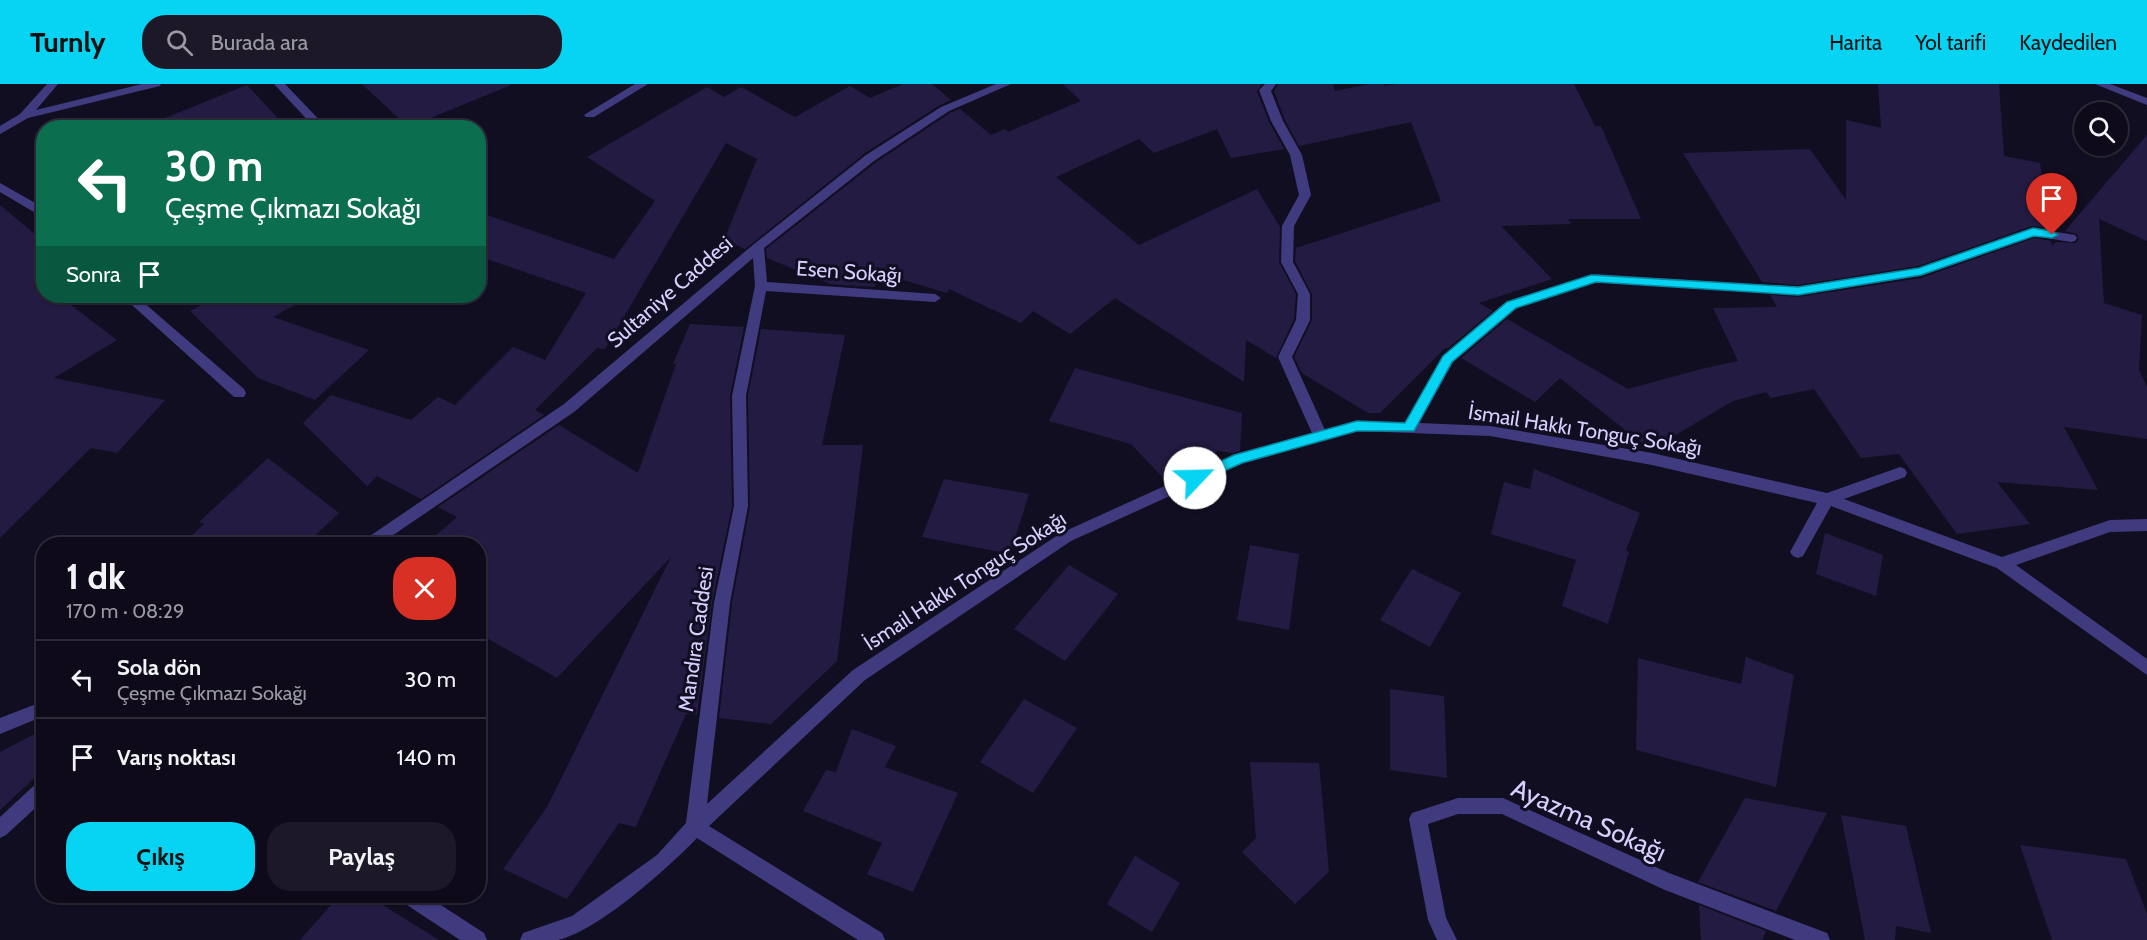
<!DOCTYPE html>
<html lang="tr">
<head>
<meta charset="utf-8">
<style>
  body { margin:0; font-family:Cabin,sans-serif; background:#1c1827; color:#f1f3f6; height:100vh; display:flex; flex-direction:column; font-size:22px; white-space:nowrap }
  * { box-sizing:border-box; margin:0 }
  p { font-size:20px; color:#9b9aa2 }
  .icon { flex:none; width:33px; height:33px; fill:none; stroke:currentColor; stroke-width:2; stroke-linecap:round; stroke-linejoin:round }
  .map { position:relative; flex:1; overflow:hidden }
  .side { position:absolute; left:36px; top:453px; width:450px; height:366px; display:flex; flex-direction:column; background:#0e0a1a; border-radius:24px; box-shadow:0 2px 4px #0004,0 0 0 2px #2e2b39 }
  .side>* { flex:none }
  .banner { position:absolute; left:36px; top:36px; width:450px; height:183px; border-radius:24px; box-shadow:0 2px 4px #0004,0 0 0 2px #2e2b39; background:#0b6e4f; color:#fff; overflow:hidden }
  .buttons { position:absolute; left:2074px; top:18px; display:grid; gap:12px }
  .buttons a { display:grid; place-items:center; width:54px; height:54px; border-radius:50%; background:#0e0a1a; box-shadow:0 2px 4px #0004,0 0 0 2px #2e2b39; font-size:30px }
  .pin { position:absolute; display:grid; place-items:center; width:51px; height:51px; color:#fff; margin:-62px -26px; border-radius:50% 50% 50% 0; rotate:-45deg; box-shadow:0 0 6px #0007 }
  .pin .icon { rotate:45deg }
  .me { position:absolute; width:66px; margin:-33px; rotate:66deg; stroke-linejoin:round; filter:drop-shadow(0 0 4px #0008) }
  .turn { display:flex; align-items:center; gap:21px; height:126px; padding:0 30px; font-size:27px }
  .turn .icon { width:78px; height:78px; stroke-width:2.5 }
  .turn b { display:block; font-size:42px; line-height:51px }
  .then { display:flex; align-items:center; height:57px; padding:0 30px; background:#0003; gap:12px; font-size:22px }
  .round { display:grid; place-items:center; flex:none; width:63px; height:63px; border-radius:24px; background:#1c1827 }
  .head { display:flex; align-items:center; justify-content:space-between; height:102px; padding:0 30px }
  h1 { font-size:36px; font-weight:700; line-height:45px }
  .primary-button { display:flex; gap:12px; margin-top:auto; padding:12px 30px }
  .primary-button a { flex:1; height:69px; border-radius:24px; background:#07d3f3; color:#111; font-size:24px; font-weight:700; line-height:69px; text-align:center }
  .primary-button a+a { background:#1c1827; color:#f1f3f6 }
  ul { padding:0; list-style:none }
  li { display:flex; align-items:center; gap:18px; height:78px; padding:0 30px; border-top:2px solid #2e2b39 }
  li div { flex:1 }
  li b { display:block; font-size:22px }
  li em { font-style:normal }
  header { display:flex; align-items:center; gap:36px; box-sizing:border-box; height:84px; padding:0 30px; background:#07d3f3; color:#111 }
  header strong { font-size:28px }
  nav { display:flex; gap:33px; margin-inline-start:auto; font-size:21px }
  .search { width:420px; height:54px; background:#1c1827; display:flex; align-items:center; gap:15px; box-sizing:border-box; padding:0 21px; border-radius:24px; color:#9b9aa2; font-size:22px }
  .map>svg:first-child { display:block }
  .building { fill:#241b42 }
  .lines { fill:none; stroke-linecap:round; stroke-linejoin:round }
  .minor { fill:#403b7f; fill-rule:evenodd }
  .route { fill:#07d3f3; stroke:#05899e; stroke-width:1.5 }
  .labels { text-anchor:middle; stroke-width:6; stroke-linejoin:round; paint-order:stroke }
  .street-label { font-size:21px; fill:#d7d0fe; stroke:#120e22 }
  .near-street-label { font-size:26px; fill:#d7d0fe; stroke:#120e22 }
</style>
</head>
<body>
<header>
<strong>Turnly</strong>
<div class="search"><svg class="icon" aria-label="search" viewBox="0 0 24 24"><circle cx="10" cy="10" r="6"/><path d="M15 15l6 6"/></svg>Burada ara</div>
<nav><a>Harita</a><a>Yol tarifi</a><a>Kaydedilen</a></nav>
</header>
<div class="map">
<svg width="2147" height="856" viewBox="0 0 2147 856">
  <rect width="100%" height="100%" fill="#120e22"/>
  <g class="building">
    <polygon points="362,0 510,0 511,1 408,43"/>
    <polygon points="903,0 932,0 951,16 940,21 865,69 745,165 724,156 757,75 726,59 605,265 597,264 535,326 544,331 421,415 377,392 367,402 303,339 331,311 411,336 438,313 455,321 513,263 545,276 586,209 478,172 478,128 614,175 655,117 587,73 707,3 724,13 741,3 795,33 850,2 870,14"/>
    <polygon points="1063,0 1262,0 1257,7 1269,38 1284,65 1231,74 1217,45 1154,69 1139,55 1056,93 1139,161 1257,105 1280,143 1279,178 1296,210 1294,235 1276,274 1246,256 1244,298 1115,214 1070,250 1033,227 1021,239 949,205 947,209 880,189 875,203 830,200 767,174 766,165 875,79 950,29 960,25 991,51 1005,45 1008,48 1081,17"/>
    <polygon points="1278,0 1333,0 1335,7 1370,0 1383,0 1385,2 1396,0 1574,0 1595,42 1601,42 1641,135 1568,135 1571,140 1501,142 1552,195 1479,219 1493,227 1447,265 1445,264 1380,329 1368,329 1302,289 1294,273 1312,236 1312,210 1295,177 1296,164 1441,117 1411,38 1299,62 1285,36 1274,7"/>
    <polygon points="1878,0 1999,0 2004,72 2040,79 2049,144 2032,142 1918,182 1798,201 1762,198 1683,69 1810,65 1846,116 1846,36 1881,44"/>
    <polygon points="247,1 287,44 146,44 145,42"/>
    <polygon points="2147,51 2147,157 2099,135 2104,219 2142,231 2139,286 2147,303 2147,355 2064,343 2098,406 1997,398 2030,440 1957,450 1899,370 1861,374 1814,305 1771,314 1766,308 1733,317 1650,366 1560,294 1535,318 1461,274 1507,235 1628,305 1701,285 1738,277 1713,224 1777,223 1770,211 1798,213 1921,194 2034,154 2051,157 2052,162 2056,158 2076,159 2079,155 2077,150 2065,147"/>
    <polygon points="0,121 44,158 44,212 59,212 117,256 54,294 165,316 117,369 91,364 0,454"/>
    <polygon points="219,212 311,212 273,233 369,266 315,316 258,294 190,227"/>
    <polygon points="690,240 744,243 730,312 732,422 712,519 697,631 686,630 636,743 619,739 567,815 503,785 547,723 671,473 557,594 478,549 478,460 426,460 457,433 438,423 559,341 638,389 676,280 673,280"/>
    <polygon points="761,245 845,251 822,361 863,361 837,577 771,640 719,634 732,519 750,422 748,312"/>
    <polygon points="1075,284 1242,329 1240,367 1233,369 1218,367 1166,397 1131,360 1049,337"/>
    <polygon points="268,374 339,429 306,460 183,460 204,440 199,438"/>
    <polygon points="1534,385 1640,429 1626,466 1629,468 1608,540 1562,522 1576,476 1491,450 1504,398 1530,405"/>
    <polygon points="944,395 1029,410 1010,470 922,453"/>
    <polygon points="1825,449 1883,471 1876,512 1816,490"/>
    <polygon points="1250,461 1299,470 1289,546 1237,536"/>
    <polygon points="1069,481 1118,510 1065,577 1014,545"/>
    <polygon points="1412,485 1461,509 1430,563 1380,536"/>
    <polygon points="1746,573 1794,591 1776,703 1636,666 1638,574 1741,600"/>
    <polygon points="1390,605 1444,612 1447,694 1390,686"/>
    <polygon points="1024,615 1077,644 1033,709 980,678"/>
    <polygon points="44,645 44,685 0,726 0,668"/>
    <polygon points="852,645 896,662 885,683 958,709 913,808 867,790 882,759 803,727 826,686 836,688"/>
    <polygon points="1250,678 1319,679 1329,788 1295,820 1242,768 1256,754"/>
    <polygon points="1745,714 1827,729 1776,827 1698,798"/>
    <polygon points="1841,731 1906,742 1931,849 1896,842 1895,856 1865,856"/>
    <polygon points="2020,761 2126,775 2147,830 2147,856 2052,856"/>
    <polygon points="1135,772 1180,799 1152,848 1107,820"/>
    <polygon points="339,812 368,812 439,856 300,856"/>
    <polygon points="1699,821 1766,847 1762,856 1701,856"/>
  </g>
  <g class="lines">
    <g class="minor">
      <polygon points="47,0 58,0 36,26 142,0 161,0 160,2 28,34 0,50 0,42 20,30"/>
      <polygon points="274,0 285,0 327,44 315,44"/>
      <polygon points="635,0 648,0 594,33 586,33 584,31"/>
      <path d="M996,0H1011L949,27L874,77L764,164L767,198L935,210L941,214L935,218L766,207L746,312L748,422L730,519L707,720L853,586L1061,449L1233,371L1312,349L1278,273L1296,236L1298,210L1281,178L1282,142L1299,111L1290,71L1271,37L1259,6L1265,0H1276L1271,7L1283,37L1302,71L1311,111L1294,142L1293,178L1310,210V236L1292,273L1325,346L1357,337L1405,338L1443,272L1506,218L1595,190L1798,203L1919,184L2033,144L2075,151L2077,154L2075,157L2071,158L2034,152L1921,192L1798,211L1595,198L1516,224L1453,278L1419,339L1490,342L1652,369L1827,409L1900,383L1905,385L1907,389L1905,393L1844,415L2002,473L2110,436L2147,435V447L2110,448L2016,481L2147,575V591L1997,484L1831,422L1803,472L1798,474L1793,472L1790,468L1817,419L1652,381L1490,352L1357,347L1242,379L1071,457L865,596L709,742L882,849L885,856H858L697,754C668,784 598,847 558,856C546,856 532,856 520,856L523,849L572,832L657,771L686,739L714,519L734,422L732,312L755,202L753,174L574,328L380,460H362L364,456L564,320L754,160L866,71L941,23Z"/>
      <polygon points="2095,0 2110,0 2147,14 2147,21"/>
      <polygon points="0,99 44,124 44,134 0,108"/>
      <polygon points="122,212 136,212 244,305 246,309 244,313 234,313"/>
      <polygon points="44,617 44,632 0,650 0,634"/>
      <polygon points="44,696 44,716 6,751 0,754 0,733 38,698"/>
      <polygon points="1458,714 1503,714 1669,789 1827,849 1830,856 1795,856 1665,806 1502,730 1458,730 1428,740 1446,834 1457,856 1437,856 1428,836 1409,735 1412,729"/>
      <polygon points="402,812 427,812 484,849 487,856 460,856 404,819"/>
    </g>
  </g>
  <polygon class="route" points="2033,144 2052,147 2058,151 2052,154 2034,152 1921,191 1798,211 1596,198 1516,224 1452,278 1414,347 1357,347 1242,379 1195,400 1189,394 1191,391 1234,371 1357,337 1405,339 1443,272 1507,218 1591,191 1798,203 1919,184"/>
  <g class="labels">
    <g class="street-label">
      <text transform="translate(849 188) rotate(4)" y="7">Esen Sokağı</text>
      <text transform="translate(670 208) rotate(-41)" y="7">Sultaniye Caddesi</text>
      <text transform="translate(1585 346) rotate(9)" y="7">İsmail Hakkı Tonguç Sokağı</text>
      <text transform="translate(965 497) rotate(-33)" y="7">İsmail Hakkı Tonguç Sokağı</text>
      <text transform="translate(696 555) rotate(-82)" y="7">Mandıra Caddesi</text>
    </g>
    <g class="near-street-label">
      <text transform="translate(1589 736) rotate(24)" y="9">Ayazma Sokağı</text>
    </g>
  </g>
</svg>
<div class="buttons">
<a><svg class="icon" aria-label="search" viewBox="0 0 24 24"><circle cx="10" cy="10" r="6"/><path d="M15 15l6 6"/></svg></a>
</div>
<div class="pin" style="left:2052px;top:151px;background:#d93025"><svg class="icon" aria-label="arrive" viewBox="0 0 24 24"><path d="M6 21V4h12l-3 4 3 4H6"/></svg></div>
<svg class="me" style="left:1195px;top:394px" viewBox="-20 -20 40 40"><circle r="19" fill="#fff"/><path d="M0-13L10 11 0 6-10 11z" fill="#07d3f3"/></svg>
<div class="banner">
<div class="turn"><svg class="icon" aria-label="left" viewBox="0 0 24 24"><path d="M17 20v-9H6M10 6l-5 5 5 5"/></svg><div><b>30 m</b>Çeşme Çıkmazı Sokağı</div></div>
<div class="then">Sonra<svg class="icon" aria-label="arrive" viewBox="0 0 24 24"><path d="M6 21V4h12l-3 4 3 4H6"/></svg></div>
</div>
<section class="side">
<div class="head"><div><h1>1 dk</h1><p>170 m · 08:29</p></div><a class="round" style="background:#d93025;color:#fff"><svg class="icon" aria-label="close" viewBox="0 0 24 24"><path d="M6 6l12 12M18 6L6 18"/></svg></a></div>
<ul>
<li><svg class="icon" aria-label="left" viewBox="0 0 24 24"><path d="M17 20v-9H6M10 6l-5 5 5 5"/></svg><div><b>Sola dön</b><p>Çeşme Çıkmazı Sokağı</p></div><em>30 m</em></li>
<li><svg class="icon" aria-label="arrive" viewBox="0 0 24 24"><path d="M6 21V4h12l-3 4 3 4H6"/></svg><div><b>Varış noktası</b></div><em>140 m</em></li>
</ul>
<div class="primary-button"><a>Çıkış</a><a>Paylaş</a></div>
</section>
</div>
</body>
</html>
